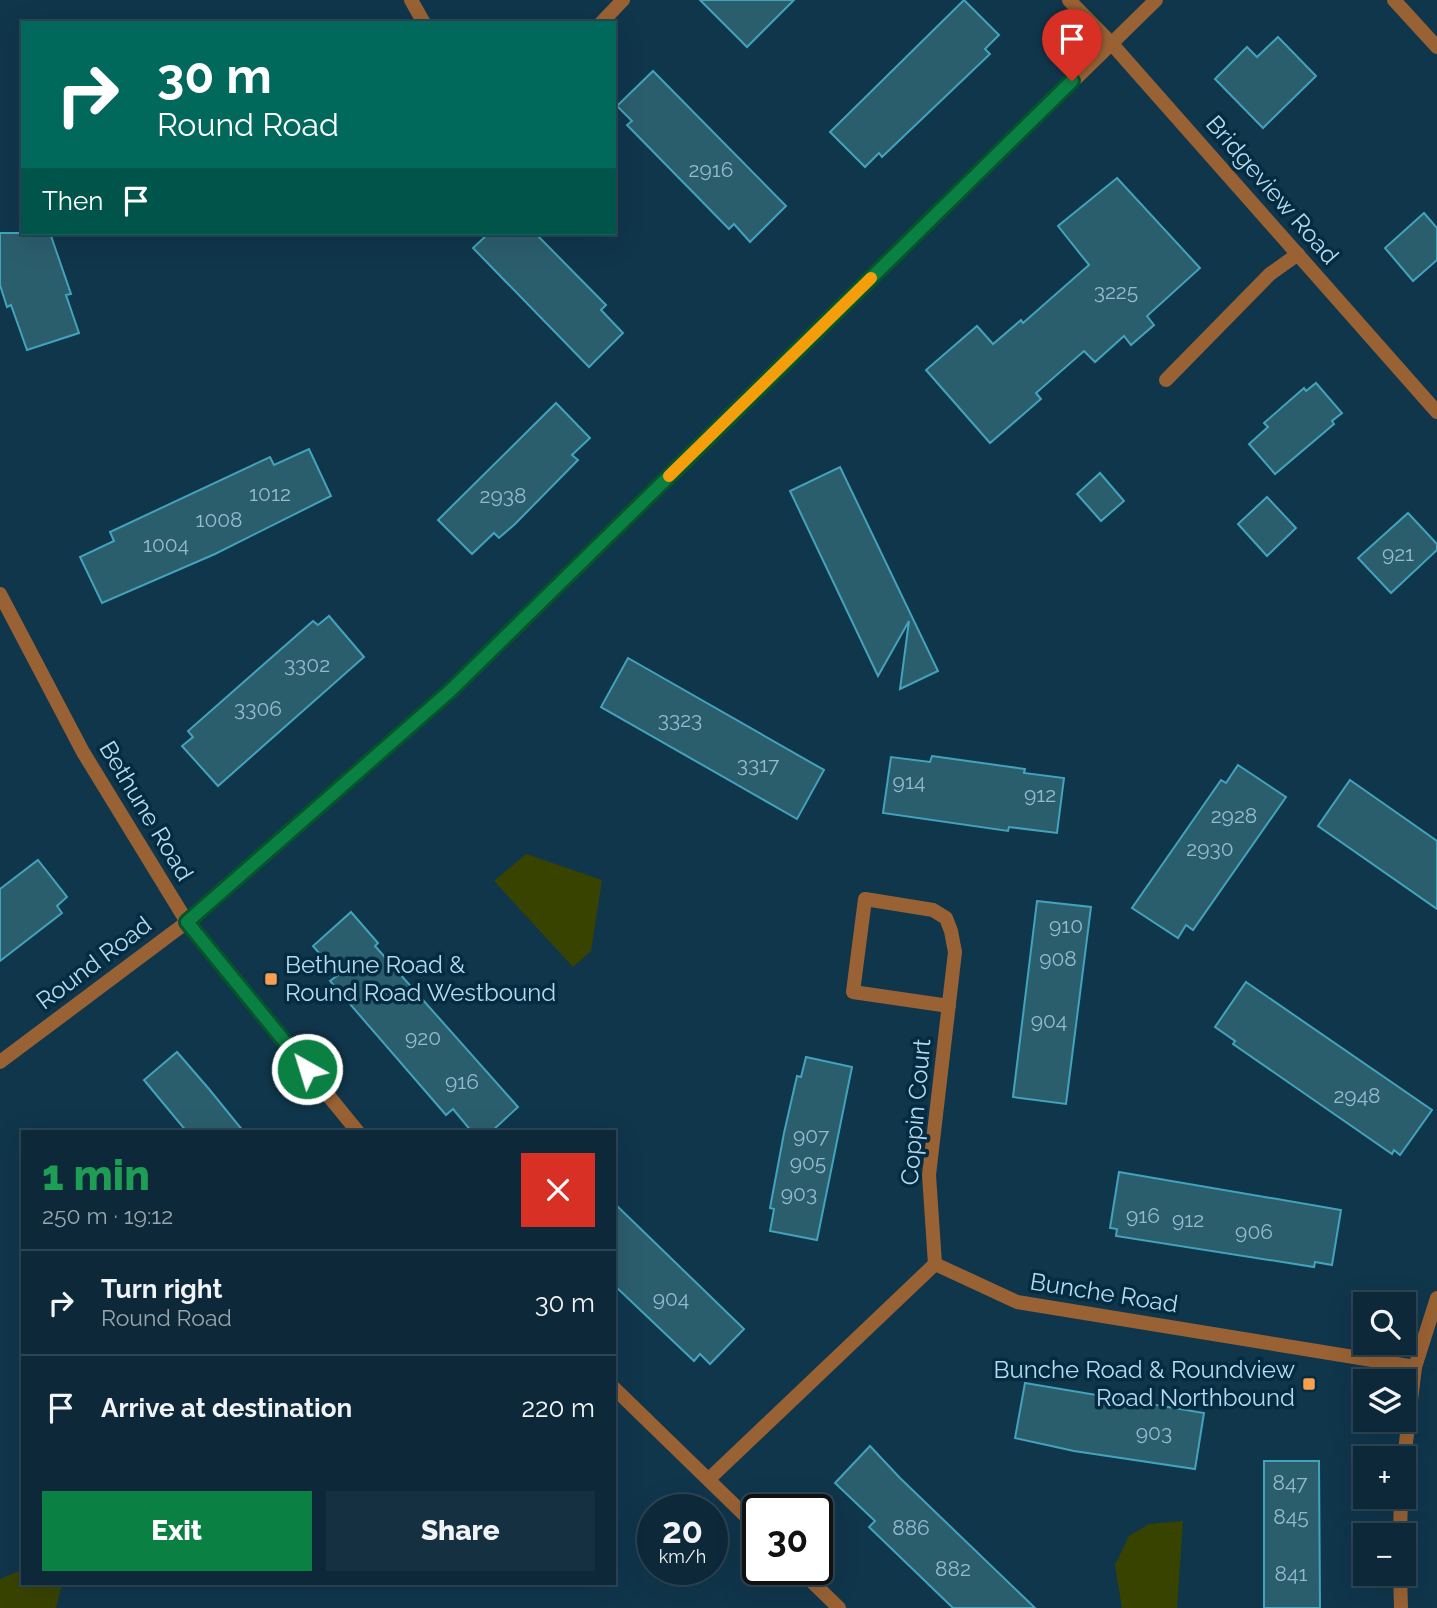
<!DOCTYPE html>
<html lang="en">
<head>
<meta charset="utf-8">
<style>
  body { margin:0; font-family:Raleway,sans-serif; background:#153041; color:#f1f3f6; height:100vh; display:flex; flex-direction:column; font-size:26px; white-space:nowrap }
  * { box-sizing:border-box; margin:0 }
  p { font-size:23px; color:#9aa6ae }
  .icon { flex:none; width:38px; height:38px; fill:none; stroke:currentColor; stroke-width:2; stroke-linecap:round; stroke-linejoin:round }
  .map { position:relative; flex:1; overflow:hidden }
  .details { position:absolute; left:21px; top:1130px; width:595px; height:455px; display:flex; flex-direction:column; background:#0c2839; border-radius:0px; box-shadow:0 7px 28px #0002,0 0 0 2px #2c4453 }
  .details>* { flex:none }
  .guide { position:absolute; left:21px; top:21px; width:595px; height:214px; border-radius:0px; box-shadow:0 7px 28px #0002,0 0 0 2px #2c4453; background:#00695c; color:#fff; overflow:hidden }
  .tools { position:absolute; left:1353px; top:1292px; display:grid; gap:14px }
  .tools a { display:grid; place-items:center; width:63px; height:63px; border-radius:0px; background:#0c2839; box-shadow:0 7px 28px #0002,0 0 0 2px #2c4453; font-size:35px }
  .speed { position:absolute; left:637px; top:1494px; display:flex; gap:14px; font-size:35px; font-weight:700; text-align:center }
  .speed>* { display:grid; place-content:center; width:91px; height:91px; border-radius:50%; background:#0c2839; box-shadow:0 7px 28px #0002,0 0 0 2px #2c4453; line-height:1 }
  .speed small { font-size:18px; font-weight:400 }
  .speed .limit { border:4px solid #111; border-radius:10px; background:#fff; color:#111 }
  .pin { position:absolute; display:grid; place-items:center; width:60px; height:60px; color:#fff; margin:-72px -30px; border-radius:50% 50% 50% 0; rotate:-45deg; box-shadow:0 0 7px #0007 }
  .pin .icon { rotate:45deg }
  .me { position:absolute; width:77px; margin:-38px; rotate:321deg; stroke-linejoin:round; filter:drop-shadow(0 0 5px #0008) }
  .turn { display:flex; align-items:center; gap:24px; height:147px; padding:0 21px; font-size:32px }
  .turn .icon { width:91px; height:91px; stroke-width:2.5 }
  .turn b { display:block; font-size:49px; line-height:60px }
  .then { display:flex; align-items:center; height:66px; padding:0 21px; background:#0003; gap:14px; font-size:26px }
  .round { display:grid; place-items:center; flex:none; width:74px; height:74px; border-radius:0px; background:#153041 }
  .summary { display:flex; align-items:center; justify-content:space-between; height:119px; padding:0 21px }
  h1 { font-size:42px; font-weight:800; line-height:52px; color:#1e9e55 }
  .cta { display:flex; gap:14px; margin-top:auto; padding:14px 21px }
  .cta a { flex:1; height:80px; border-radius:0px; background:#0b8043; color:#fff; font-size:28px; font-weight:800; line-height:80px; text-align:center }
  .cta a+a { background:#153041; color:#f1f3f6 }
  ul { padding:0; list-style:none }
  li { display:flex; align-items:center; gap:21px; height:105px; padding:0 21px; border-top:2px solid #2c4453 }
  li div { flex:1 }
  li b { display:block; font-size:26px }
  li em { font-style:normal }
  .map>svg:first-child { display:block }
  .green { fill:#394300 }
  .building { fill:#2b5e6d; stroke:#42a3bd; stroke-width:2 }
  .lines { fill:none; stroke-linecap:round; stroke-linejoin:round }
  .service { stroke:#996234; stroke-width:14 }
  .minor { stroke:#996234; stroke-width:14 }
  .route-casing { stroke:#07532c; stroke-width:18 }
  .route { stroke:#0b8043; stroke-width:12 }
  .slow { stroke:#f59e0b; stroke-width:12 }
  .poi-dot { fill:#fb9e50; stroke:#042c41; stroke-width:2.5 }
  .labels { text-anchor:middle; stroke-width:7; stroke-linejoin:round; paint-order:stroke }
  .number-label { font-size:21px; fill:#94bacf }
  .street-label { font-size:24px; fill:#b7d9f0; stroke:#042c41 }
  .poi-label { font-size:24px; fill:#b7d9f0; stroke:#042c41; text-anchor:start }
</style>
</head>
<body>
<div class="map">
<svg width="1437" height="1608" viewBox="0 0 1437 1608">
  <rect width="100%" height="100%" fill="#10364c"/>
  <g class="green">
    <polygon points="526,854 602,880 591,951 573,967 494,881"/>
    <polygon points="1183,1521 1177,1608 1122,1608 1115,1565 1129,1536 1149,1524"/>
    <polygon points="23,1569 23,1584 62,1584 56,1608 0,1608 0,1579"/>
  </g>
  <g class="building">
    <polygon points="700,0 794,0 747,47"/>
    <polygon points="964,0 999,35 985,49 990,54 882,157 879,153 865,167 830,132"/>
    <polygon points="1278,37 1316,76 1263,128 1215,79 1247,47 1257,57"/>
    <polygon points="653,71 786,206 750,242 734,224 729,229 627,125 632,121 617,106"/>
    <polygon points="1117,178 1200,268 1147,316 1154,325 1131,345 1124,336 1095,362 1084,351 1036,393 1041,399 990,443 926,370 977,326 993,344 1021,320 1023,323 1089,265 1058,226"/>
    <polygon points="1424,213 1437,228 1437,260 1413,281 1385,248"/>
    <polygon points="0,233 50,233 71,294 66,295 79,333 27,350 11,305 7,307 0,285"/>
    <polygon points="489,233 535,233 606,305 601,310 623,333 589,367 473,248"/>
    <polygon points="1316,383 1342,413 1332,421 1334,424 1275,474 1249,444 1268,427 1264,423 1304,388 1306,391"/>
    <polygon points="556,403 590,438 572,455 578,460 515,524 499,538 494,533 472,554 438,520"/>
    <polygon points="309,449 331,496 215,554 102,603 80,557 114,541 110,532 270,457 274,465"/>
    <polygon points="840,467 938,671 900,689 909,621 878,676 790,491"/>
    <polygon points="1100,473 1124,501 1101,521 1077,494"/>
    <polygon points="1267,497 1296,528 1267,556 1238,524"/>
    <polygon points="1408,513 1437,544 1437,550 1391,593 1358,558"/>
    <polygon points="329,616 364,657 218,786 182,746 193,737 188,731 313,621 318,625"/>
    <polygon points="628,658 824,770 797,819 601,707"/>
    <polygon points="932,756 1025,769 1024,773 1064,778 1057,833 1009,827 1008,831 883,813 891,757 930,762"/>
    <polygon points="1238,765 1286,797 1193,930 1186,925 1178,938 1132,908 1221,780 1226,783"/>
    <polygon points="1350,780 1437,841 1437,909 1318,826"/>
    <polygon points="38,860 67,897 57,906 62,913 0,961 0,889"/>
    <polygon points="1037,901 1091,907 1066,1104 1013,1097"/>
    <polygon points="351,912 378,943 375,946 518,1107 491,1132 472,1132 453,1109 446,1115 330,981 338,975 313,946"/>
    <polygon points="1246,982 1432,1110 1400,1155 1394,1150 1392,1154 1233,1044 1235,1041 1215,1027"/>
    <polygon points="177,1052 209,1089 244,1132 187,1132 144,1080"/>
    <polygon points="806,1057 852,1067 817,1240 770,1231 774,1209 770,1208 784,1133 797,1076 801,1077"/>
    <polygon points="1119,1172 1341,1210 1332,1265 1315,1262 1314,1267 1116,1236 1117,1229 1110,1228"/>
    <polygon points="614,1203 744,1329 710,1364 700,1354 694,1361 614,1285"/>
    <polygon points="1025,1383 1204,1413 1195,1469 1074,1451 1015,1438"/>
    <polygon points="870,1446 900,1478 1035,1608 953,1608 869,1527 875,1521 835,1483"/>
    <polygon points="1264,1461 1319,1461 1320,1608 1264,1608"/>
  </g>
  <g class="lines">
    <g class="service">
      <polyline points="1394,0 1437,47"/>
      <polyline points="1166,380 1270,274 1298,254"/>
    </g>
    <g class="minor">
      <polyline points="411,0 424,23"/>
      <polyline points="1069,0 1111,43 1437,412"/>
      <polyline points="601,23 623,0"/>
      <polyline points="0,594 83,752 187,922 358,1132"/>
      <polyline points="0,1062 187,922 450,691 1156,0"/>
      <polyline points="935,1264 929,1175 955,952 951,931 946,918 933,910 865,899 853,992 949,1006"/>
      <polyline points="935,1264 1017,1302 1415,1367"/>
      <polyline points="614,1388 758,1528"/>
      <polyline points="1404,1459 1415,1367 1437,1298"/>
      <polyline points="709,1479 935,1264"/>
      <polyline points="1400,1535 1401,1496"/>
      <polyline points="800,1570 839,1608"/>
      <polyline points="1400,1573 1401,1608"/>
    </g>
  </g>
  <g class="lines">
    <g class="route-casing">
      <polyline id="route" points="307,1069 187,922 450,691 1072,81"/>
    </g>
    <use href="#route" class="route"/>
    <polyline class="slow" points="669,476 871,278"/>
  </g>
  <g class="poi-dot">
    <rect x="264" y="972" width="14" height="14" rx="3.5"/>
    <rect x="1302" y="1377" width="14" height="14" rx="3.5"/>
  </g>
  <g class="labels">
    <g class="number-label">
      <text x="711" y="177">2916</text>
      <text x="1116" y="299">3225</text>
      <text x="270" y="501">1012</text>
      <text x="503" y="503">2938</text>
      <text x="219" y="527">1008</text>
      <text x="166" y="552">1004</text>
      <text x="1398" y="561">921</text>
      <text x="307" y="672">3302</text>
      <text x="258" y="716">3306</text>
      <text x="680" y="727">3323</text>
      <text x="758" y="772">3317</text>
      <text x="909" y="789">914</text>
      <text x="1040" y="802">912</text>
      <text x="1234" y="823">2928</text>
      <text x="1210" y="856">2930</text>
      <text x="1066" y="933">910</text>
      <text x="1058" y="966">908</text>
      <text x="1049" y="1028">904</text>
      <text x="423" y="1045">920</text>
      <text x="462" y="1089">916</text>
      <text x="1357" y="1103">2948</text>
      <text x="811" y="1143">907</text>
      <text x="808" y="1170">905</text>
      <text x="799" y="1201">903</text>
      <text x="1143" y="1223">916</text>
      <text x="1188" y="1227">912</text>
      <text x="1254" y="1239">906</text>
      <text x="671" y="1306">904</text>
      <text x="1154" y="1440">903</text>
      <text x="1290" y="1490">847</text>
      <text x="1291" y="1524">845</text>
      <text x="911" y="1535">886</text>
      <text x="953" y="1576">882</text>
      <text x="1291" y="1581">841</text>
    </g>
    <g class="street-label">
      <text transform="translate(1272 190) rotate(49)" y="8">Bridgeview Road</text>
      <text transform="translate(146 811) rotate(59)" y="8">Bethune Road</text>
      <text transform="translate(94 963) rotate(-37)" y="8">Round Road</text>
      <text transform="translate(916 1112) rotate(-85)" y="8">Coppin Court</text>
      <text transform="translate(1104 1293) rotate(9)" y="8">Bunche Road</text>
    </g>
    <g class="poi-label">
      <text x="285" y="973">Bethune Road &amp;<tspan x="285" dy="28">Round Road Westbound</tspan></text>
      <text x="1295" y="1378" text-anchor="end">Bunche Road &amp; Roundview<tspan x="1295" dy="28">Road Northbound</tspan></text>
    </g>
  </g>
</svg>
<div class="tools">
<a><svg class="icon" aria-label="search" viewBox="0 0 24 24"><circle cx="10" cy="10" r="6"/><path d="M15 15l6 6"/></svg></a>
<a><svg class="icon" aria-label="layers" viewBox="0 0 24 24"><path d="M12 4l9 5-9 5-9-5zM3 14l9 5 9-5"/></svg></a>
<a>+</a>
<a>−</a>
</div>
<div class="speed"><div>20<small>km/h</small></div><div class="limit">30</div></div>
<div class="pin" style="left:1072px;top:81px;background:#d93025"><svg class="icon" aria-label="arrive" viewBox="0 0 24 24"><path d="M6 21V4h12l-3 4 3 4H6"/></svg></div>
<svg class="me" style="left:307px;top:1069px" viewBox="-20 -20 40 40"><circle r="17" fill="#0b8043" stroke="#fff" stroke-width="3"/><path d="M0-11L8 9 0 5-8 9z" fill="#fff"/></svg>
<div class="guide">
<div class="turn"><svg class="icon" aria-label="right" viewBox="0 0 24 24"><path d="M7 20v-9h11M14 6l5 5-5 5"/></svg><div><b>30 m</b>Round Road</div></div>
<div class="then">Then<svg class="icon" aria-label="arrive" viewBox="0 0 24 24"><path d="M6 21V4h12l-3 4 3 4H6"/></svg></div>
</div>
<section class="details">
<div class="summary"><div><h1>1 min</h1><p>250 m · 19:12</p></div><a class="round" style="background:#d93025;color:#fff"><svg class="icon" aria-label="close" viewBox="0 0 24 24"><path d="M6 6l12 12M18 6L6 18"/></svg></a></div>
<ul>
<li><svg class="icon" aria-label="right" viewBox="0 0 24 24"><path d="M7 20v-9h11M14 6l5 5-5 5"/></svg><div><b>Turn right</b><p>Round Road</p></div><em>30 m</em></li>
<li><svg class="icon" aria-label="arrive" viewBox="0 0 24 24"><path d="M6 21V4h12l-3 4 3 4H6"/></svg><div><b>Arrive at destination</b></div><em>220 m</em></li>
</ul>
<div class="cta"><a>Exit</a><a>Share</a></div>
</section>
</div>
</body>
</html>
